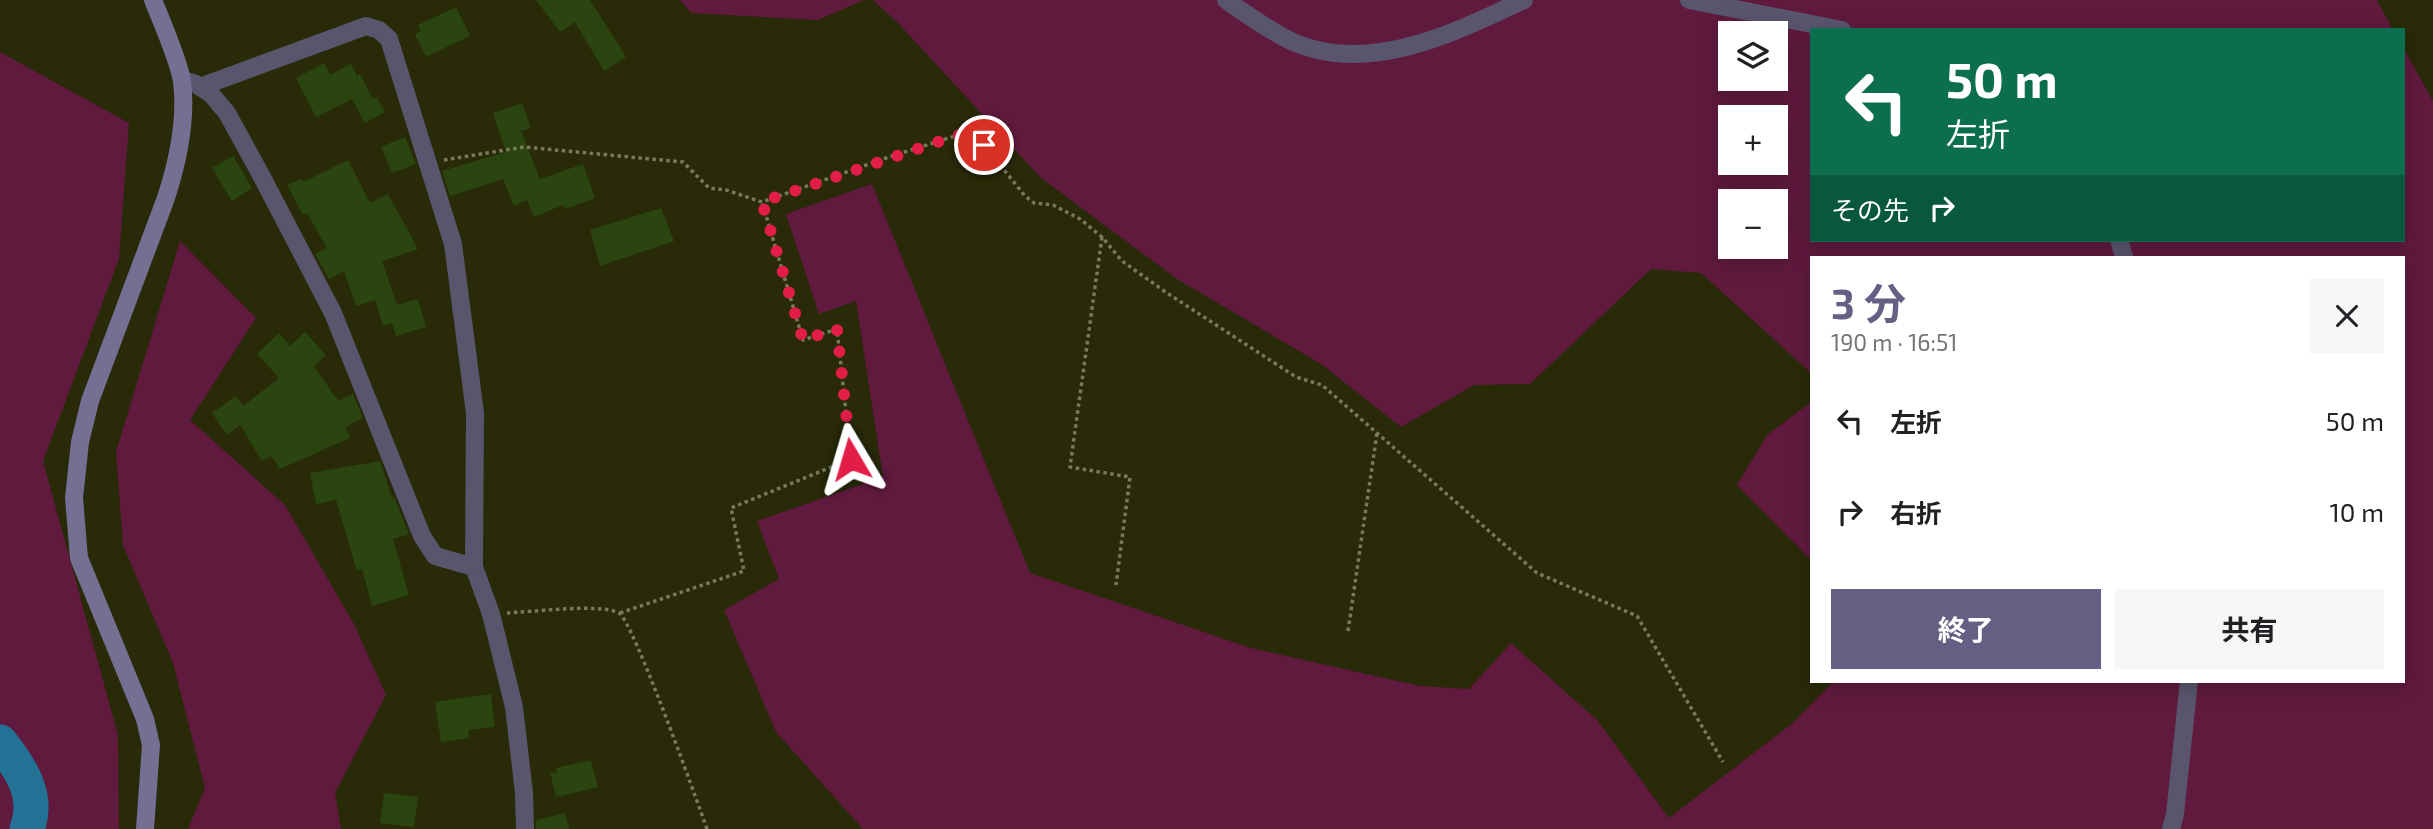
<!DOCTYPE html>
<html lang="ja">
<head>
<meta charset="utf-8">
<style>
  body { margin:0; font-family:"Exo 2","Noto Sans JP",sans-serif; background:#f6f6f6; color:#202124; height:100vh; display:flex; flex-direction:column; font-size:26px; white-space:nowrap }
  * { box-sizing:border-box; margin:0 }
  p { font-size:23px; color:#757577 }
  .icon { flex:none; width:38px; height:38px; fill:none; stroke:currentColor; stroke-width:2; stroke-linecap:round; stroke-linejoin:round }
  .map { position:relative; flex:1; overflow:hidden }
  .drawer { position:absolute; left:1810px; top:256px; width:595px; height:427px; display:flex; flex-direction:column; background:#fff; border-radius:0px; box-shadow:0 4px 18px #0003 }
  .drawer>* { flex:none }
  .hud { position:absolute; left:1810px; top:28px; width:595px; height:214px; border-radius:0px; box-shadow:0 4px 18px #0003; background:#0b6e4f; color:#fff; overflow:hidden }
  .fabs { position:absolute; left:1718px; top:21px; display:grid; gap:14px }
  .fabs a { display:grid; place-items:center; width:70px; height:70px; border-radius:0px; background:#fff; box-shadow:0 4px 18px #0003; font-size:35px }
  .pin { position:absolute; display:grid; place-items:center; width:60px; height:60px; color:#fff; margin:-30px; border:4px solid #fff; border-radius:50%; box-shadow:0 2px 7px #0007 }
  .me { position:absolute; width:77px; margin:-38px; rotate:353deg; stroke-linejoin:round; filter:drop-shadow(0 0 5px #0008) }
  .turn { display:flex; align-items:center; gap:24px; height:147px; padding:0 21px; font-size:32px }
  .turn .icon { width:91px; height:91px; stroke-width:2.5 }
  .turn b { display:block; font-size:49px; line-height:60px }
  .then { display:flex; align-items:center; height:66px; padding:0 21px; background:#0003; gap:14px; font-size:26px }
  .round { display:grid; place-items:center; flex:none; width:74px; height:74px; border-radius:0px; background:#f6f6f6 }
  .headline { display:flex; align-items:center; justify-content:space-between; height:119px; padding:0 21px }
  h1 { font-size:42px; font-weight:700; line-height:52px; color:#645f83 }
  .action { display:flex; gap:14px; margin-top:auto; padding:14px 21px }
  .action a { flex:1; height:80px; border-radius:0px; background:#645f83; color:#fff; font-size:28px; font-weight:700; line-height:80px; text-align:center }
  .action a+a { background:#f6f6f6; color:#202124 }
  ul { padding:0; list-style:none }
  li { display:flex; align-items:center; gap:21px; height:91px; padding:0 21px }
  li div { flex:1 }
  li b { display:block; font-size:26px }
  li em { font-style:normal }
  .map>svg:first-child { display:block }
  .green { fill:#5f1a3e; fill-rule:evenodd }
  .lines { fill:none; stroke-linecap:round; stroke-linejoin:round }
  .river { stroke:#227295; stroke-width:35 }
  .building { fill:#2b4510 }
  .path { stroke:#787b5a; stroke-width:3.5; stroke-dasharray:3.5 3.5; stroke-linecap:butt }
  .street { stroke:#59556d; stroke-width:18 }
  .secondary { stroke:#756f94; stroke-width:18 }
  .route { stroke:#e11d48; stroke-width:12; stroke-dasharray:0 21.6 }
</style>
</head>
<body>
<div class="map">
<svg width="2433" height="829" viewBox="0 0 2433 829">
  <rect width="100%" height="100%" fill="#282a08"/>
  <g class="green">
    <polygon points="680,0 864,0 818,20 691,13"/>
    <path d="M873,0H2377L2393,30H1811V240H2403V47L2433,101V829H863L776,732L724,610L779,579L757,521L883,477L856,301L819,314L786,214L872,184L1030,573L1251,648L1420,686L1469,689L1511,643L1597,720L1669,818L1794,722L1834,681H2403V257H1811V373L1701,273L1651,269L1530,384L1474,385L1401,427L1321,364L1177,279L1040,177L898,23ZM1731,33H1776V79H1731ZM1731,117H1776V163H1731ZM1731,201H1776V247H1731Z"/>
    <polygon points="0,52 129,123 119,259 43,461 118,735 119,829 0,829"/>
    <polygon points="180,241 256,318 190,420 285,505 354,624 386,695 335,793 341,829 188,829 205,788 173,663 123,545 116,452"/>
    <polygon points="1811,402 1811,560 1737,485 1767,435"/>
  </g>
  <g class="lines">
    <path class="river" d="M0,742C20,767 40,796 27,829"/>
  </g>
  <g class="building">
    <polygon points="536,0 590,0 626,57 604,71 575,22 560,32"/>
    <polygon points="456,7 470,36 426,57 415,34 421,31 418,25"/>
    <polygon points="324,63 330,75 351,64 357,76 360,74 373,99 376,97 385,112 365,123 352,99 316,117 296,78"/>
    <polygon points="522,103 531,128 521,131 540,179 583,164 595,198 565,209 563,205 534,217 527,200 514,206 503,179 450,196 442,171 506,152 493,113"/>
    <polygon points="405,137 416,164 392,173 381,147"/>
    <polygon points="233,156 252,188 232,201 212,168"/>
    <polygon points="348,160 370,203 388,194 418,249 382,261 397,305 418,299 426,327 396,336 392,323 383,326 375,300 356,306 344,271 329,279 315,254 327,248 307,213 303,215 287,185 301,179 303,182"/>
    <polygon points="661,208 674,241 600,266 590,230"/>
    <polygon points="305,332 326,355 314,366 338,401 353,394 363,418 345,427 350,438 280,469 271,456 262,461 240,425 227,435 212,413 236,396 243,406 279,378 257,354 279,333 290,346"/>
    <polygon points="380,461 392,498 394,497 409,534 393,539 409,595 372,606 362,569 357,571 336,500 316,504 310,473"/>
    <polygon points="491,694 495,727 468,730 469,738 441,742 435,702"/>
    <polygon points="591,760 598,787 556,797 550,772 557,773 556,768"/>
    <polygon points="384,793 418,797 414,827 380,823"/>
    <polygon points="565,813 569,829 536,829 536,820"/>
  </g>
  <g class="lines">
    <g class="path">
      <polyline points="444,160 524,147 683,162 709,188 726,190 762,202 886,158 958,135 972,135 984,145 1025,196 1034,203 1053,205 1080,219 1102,237 1122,261 1167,293 1296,377 1322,385 1537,573 1637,616 1723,762"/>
      <polyline points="1102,237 1070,467 1130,477 1116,585"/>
      <path d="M507,613C531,612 600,603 619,613C633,621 697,801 707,829"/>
      <polyline points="620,613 744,571 731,508 851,459 837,329 803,340 762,202"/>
      <polyline points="1348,631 1377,433"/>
    </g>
    <g class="street">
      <path d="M1226,0C1246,14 1267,29 1289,40C1366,77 1454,33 1524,0"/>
      <polyline points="1689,0 1842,30"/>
      <polyline points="182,80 196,84 211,94 227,113 262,177 333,313 422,536 435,556 474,567 491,614 514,707 524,793 525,829"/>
      <polyline points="200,87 366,26 379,30 389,39 453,244 475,413 474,567"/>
      <polyline points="2119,240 2124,257"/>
      <polyline points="2171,829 2175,814 2189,681"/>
    </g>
    <path class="secondary" d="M145,829L151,745L145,719L79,558L74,498L80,442L90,401L166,198C178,161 187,121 182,81C179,61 161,20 153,0"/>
  </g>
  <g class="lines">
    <polyline class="route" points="851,459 837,329 803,340 762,202 958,135 972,135 984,145"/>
  </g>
</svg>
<div class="fabs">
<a><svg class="icon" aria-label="layers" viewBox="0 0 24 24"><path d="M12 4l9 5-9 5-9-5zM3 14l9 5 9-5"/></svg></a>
<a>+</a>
<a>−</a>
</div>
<div class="pin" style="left:984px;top:145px;background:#d93025"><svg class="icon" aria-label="arrive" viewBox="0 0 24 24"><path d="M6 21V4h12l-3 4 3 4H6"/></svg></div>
<svg class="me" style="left:851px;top:459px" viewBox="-20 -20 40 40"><path d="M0-17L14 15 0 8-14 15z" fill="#e11d48" stroke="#fff" stroke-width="4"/></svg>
<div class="hud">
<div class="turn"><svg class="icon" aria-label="left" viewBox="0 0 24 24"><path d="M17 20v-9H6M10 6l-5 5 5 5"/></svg><div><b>50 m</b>左折</div></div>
<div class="then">その先<svg class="icon" aria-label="right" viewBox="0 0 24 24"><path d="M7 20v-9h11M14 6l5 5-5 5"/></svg></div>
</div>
<section class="drawer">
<div class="headline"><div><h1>3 分</h1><p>190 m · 16:51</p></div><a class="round"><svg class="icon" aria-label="close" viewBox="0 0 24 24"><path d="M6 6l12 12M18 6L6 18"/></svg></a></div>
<ul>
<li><svg class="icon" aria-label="left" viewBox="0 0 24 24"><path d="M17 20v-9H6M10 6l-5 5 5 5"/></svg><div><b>左折</b></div><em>50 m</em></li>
<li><svg class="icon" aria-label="right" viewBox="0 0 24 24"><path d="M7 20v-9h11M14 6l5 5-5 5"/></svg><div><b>右折</b></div><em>10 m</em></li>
</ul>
<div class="action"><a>終了</a><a>共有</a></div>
</section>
</div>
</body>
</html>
